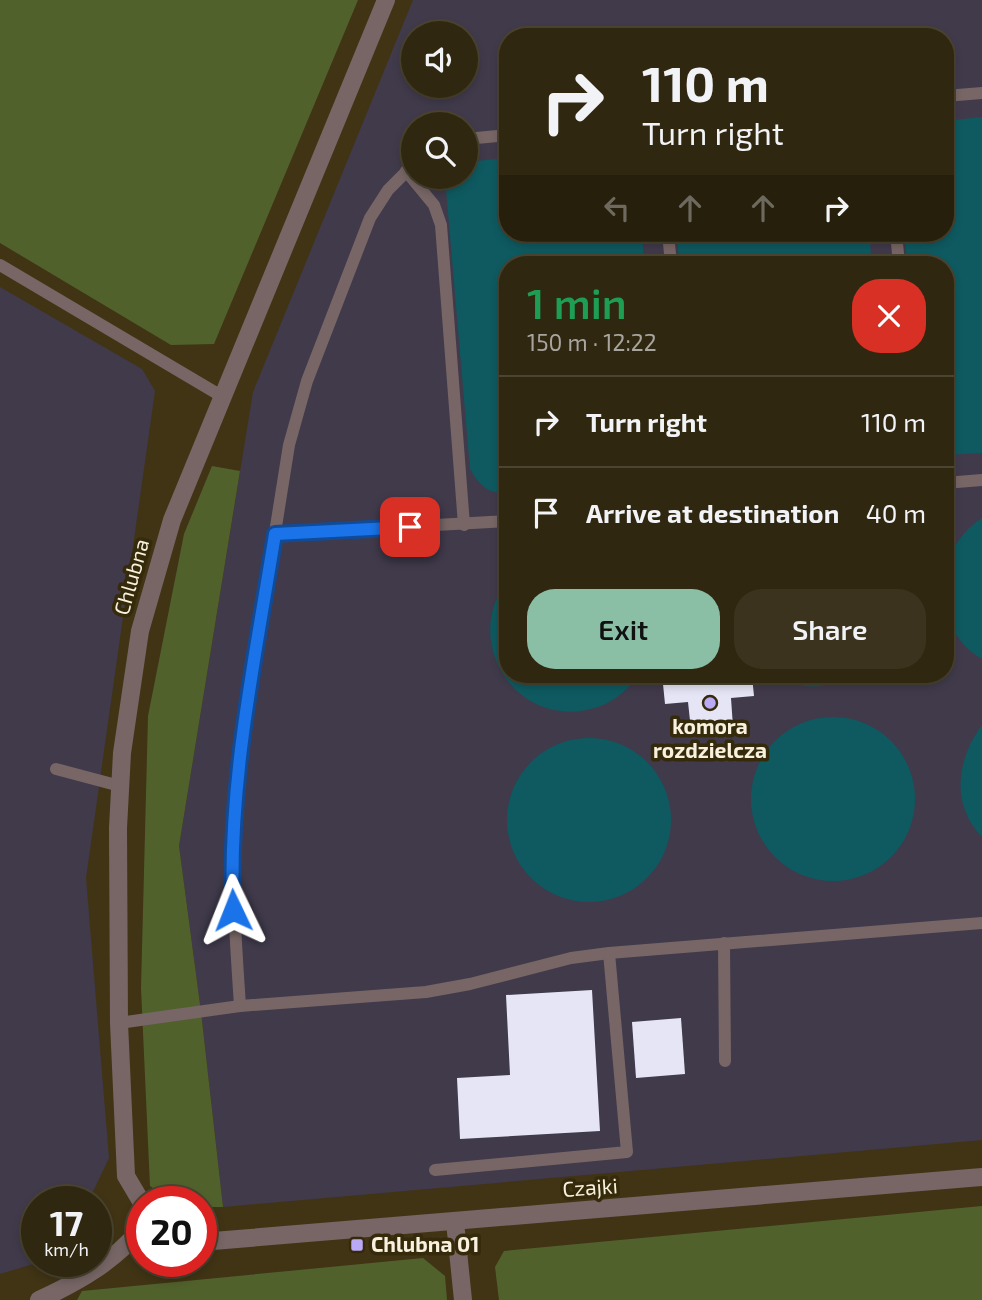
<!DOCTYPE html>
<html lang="en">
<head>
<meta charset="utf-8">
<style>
  body { margin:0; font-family:"Exo 2",sans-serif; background:#3c331e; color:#f1f3f6; height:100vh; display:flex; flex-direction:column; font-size:26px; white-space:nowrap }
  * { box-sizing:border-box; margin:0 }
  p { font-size:23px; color:#a8a59f }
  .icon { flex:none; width:38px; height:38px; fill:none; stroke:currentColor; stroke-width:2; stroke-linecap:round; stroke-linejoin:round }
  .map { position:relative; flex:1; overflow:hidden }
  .details { position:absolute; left:499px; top:256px; width:455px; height:427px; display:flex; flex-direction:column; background:#302710; border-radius:28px; box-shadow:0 4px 10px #0003,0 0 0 2px #4b4430 }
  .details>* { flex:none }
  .hud { position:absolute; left:499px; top:28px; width:455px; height:214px; border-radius:28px; box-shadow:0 4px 10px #0003,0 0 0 2px #4b4430; background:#302710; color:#f1f3f6; overflow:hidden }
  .buttons { position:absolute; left:401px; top:21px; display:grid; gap:14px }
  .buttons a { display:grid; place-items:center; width:77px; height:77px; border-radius:50%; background:#302710; box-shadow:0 4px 10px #0003,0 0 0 2px #4b4430; font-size:35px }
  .speed { position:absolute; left:21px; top:1186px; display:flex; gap:14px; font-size:35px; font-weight:700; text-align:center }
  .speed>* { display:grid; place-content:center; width:91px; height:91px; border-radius:50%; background:#302710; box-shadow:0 4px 10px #0003,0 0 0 2px #4b4430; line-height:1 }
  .speed small { font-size:18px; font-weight:400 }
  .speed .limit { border:10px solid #d22; background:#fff; color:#111 }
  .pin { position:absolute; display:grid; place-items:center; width:60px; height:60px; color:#fff; margin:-30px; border-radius:14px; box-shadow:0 4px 10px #0006 }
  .me { position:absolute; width:77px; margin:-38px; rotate:358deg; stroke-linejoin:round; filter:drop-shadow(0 0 5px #0008) }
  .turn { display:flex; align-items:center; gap:24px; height:147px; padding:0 28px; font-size:32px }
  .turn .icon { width:91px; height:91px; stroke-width:2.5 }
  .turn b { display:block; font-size:49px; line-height:60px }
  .lanes { display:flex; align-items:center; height:66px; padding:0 28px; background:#0003; justify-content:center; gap:35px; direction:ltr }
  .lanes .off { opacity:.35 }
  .round { display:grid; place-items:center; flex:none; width:74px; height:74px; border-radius:28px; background:#3c331e }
  .headline { display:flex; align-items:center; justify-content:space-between; height:119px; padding:0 28px }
  h1 { font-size:42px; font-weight:600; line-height:52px; color:#1e9e55 }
  .action { display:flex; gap:14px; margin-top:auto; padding:14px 28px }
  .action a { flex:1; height:80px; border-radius:28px; background:#8abfa5; color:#111; font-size:28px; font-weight:600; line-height:80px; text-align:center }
  .action a+a { background:#3c331e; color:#f1f3f6 }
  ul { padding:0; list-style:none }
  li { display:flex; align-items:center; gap:21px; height:91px; padding:0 28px; border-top:2px solid #4b4430 }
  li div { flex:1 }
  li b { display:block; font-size:26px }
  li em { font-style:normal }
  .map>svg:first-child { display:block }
  .industrial { fill:#403a4b; fill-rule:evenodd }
  .green { fill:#51612c }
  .water { fill:#0e5a60 }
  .building { fill:#e5e5f6 }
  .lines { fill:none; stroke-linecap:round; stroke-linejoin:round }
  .lane { stroke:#776665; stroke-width:12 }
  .street { stroke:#776665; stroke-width:18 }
  .route-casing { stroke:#114b97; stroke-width:18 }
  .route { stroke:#1a73e8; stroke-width:12 }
  .poi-dot { fill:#baaaf6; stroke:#352a0a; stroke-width:2.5 }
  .labels { text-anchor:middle; stroke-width:7; stroke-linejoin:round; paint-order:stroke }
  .street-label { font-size:21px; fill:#f8f1df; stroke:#352a0a }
  .poi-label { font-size:21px; font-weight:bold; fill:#f8f1df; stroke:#352a0a }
</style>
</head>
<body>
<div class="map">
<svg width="982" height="1300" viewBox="0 0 982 1300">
  <rect width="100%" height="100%" fill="#403415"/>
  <g class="industrial">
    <path d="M413,0H982V1140L223,1207L201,1012L179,846L253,392ZM413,33H466V86H413ZM508,37H945V233H508ZM413,124H466V177H413ZM508,264H945V674H508Z"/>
    <polygon points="0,287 142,369 155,391 86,878 109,1158 88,1202 37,1202 37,1262 40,1262 0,1274"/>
  </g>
  <g class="green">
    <polygon points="0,0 358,0 214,344 171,345 0,243"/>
    <polygon points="212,466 240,471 179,846 201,1012 223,1207 201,1207 201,1202 172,1202 150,1186 141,988 148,716 184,534"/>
    <polygon points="982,1206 982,1300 499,1300 495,1267 504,1251"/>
    <polygon points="423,1258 445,1276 447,1300 77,1300 82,1291"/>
  </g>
  <g class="water">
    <polygon points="982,117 982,453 947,455 945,264 907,264 905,233 945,233 945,121"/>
    <path d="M507,158L508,233H642L644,264H508L507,493C488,494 479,485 470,469L445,177H466V162Z"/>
    <polygon points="677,233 869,233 872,264 679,264"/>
    <path d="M982,518V659C929,628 931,551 982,518Z"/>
    <path d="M507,580L508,674L640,675C628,688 616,701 598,707C519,733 460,645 507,580Z"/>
    <path d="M770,674H857C829,690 798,691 770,674Z"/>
    <circle cx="833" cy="799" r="82"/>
    <path d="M982,725V837C950,804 957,759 982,725Z"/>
    <circle cx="589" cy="820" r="82"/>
  </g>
  <g class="building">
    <polygon points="688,674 726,674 727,679 752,676 754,696 731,698 733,727 691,730 688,702 665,704 663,684 689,682"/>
    <polygon points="592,990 600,1131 460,1139 457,1078 510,1075 506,995"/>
    <polygon points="681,1018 685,1074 636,1078 632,1022"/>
  </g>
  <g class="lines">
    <g class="lane">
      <polyline points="945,96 982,93"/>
      <polyline points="466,139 508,135"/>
      <polyline points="406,171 434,205 441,225 464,525"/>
      <polyline points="668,233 671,264"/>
      <polyline points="896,233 899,264"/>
      <polyline points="0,265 223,397"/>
      <polyline points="945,483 982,480"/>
      <polyline points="274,534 508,521"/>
      <polyline points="56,769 120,786"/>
      <polyline points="724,943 725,1061"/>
      <path d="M240,1006C235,929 229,854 236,777L289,445L307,381L370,218L388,190L413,165"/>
      <polyline points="119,1023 240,1006 426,992 470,984 571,958 609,953 982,923"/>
      <polyline points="435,1170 627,1152 609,953"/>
    </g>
    <g class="street">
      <polyline points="142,1203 126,1176 119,1023 118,828 122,753 140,631 172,520 386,0"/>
      <polyline points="455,1222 463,1300"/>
      <polyline points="201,1242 982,1177"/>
      <path d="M39,1300C80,1281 113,1262 142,1228"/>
    </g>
  </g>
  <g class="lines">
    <g class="route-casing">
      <path id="route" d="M233,910C228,783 255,659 275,534L410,527"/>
    </g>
    <use href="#route" class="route"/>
  </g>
  <g class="poi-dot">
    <circle cx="710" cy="703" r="7"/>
    <rect x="350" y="1238" width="14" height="14" rx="3.5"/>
  </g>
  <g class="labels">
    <g class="street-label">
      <text transform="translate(132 577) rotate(-74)" y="7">Chlubna</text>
      <text transform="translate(590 1188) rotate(-4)" y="7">Czajki</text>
    </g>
    <g class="poi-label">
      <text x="710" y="734">komora<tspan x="710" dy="24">rozdzielcza</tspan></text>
      <text x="371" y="1252" text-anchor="start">Chlubna 01</text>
    </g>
  </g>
</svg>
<div class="buttons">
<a><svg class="icon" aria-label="sound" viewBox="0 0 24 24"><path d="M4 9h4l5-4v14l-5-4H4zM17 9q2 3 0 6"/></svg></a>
<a><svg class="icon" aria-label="search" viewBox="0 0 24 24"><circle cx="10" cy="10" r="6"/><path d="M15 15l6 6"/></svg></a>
</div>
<div class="speed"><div>17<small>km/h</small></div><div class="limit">20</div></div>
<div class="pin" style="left:410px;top:527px;background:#d93025"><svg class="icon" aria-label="arrive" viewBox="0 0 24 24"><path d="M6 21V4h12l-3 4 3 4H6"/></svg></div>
<svg class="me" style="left:233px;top:910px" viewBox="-20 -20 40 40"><path d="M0-17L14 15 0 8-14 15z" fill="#1a73e8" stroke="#fff" stroke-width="4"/></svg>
<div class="hud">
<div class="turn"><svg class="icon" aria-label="right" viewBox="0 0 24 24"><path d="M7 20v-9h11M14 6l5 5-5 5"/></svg><div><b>110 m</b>Turn right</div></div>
<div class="lanes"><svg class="icon off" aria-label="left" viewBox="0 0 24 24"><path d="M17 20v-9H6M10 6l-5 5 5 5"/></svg><svg class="icon off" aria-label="ahead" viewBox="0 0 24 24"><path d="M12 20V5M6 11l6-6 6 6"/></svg><svg class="icon off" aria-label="ahead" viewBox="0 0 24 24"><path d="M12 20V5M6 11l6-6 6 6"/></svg><svg class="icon" aria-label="right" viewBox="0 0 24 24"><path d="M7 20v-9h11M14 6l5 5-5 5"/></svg></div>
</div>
<section class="details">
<div class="headline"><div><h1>1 min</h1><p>150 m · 12:22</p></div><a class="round" style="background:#d93025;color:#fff"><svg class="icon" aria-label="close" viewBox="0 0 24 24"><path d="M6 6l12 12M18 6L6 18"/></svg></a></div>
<ul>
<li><svg class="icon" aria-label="right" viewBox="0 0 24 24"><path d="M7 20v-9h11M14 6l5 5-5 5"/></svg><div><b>Turn right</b></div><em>110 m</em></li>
<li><svg class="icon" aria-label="arrive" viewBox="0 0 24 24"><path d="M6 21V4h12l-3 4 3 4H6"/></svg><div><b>Arrive at destination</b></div><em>40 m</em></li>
</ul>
<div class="action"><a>Exit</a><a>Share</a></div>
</section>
</div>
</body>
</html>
